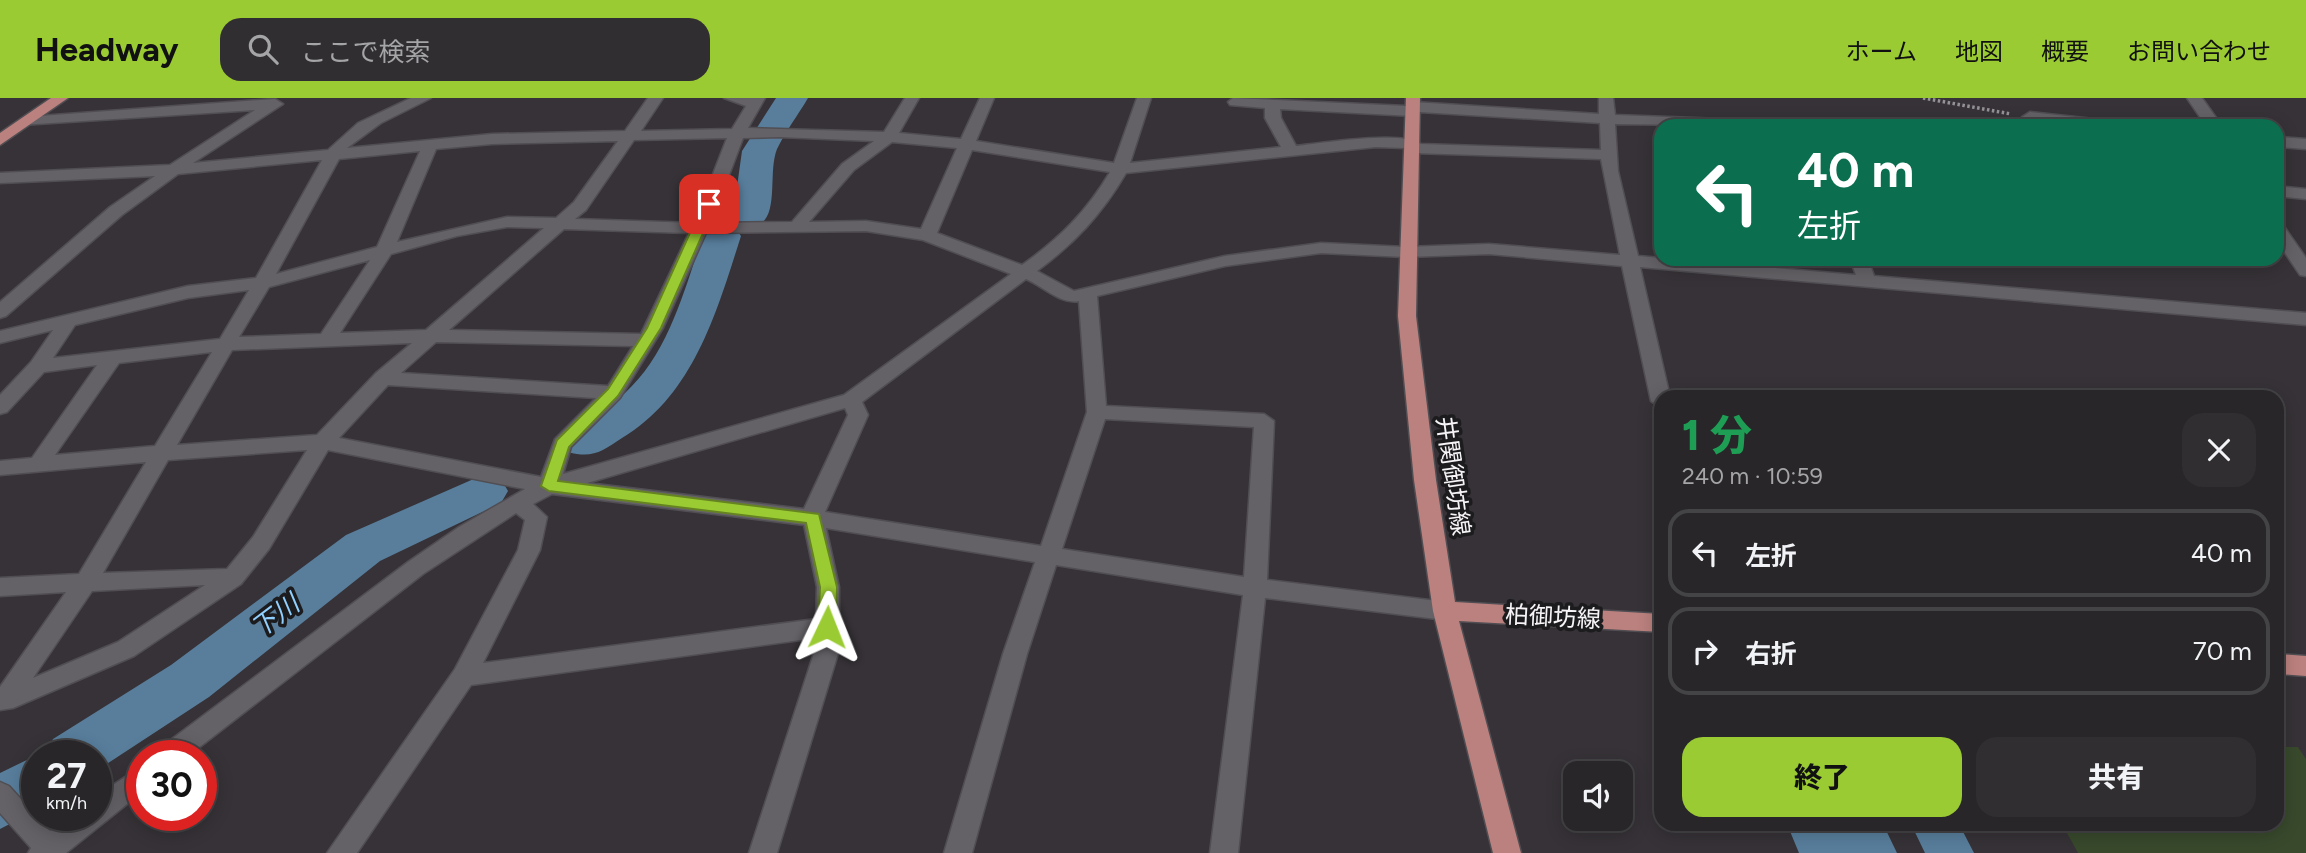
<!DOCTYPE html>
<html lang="ja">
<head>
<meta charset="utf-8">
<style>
  body { margin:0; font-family:Figtree,"Noto Sans JP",sans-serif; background:#302e31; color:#f1f3f6; height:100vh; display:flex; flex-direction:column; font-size:26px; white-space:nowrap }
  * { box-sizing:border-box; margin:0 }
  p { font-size:23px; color:#a5a5a8 }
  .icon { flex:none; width:38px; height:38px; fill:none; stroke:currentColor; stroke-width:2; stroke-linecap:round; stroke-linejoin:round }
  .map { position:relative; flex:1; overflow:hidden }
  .panel { position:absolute; left:1654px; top:292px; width:630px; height:441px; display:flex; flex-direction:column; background:#282629; border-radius:21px; box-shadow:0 4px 18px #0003,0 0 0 2px #444346 }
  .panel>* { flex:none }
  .guide { position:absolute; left:1654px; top:21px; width:630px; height:147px; border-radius:21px; box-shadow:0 4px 18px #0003,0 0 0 2px #444346; background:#0b6e4f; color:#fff; overflow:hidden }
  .controls { position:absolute; left:1563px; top:663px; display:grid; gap:14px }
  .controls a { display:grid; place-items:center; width:70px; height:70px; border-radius:14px; background:#282629; box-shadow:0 4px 18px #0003,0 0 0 2px #444346; font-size:35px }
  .speed { position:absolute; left:21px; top:642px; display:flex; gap:14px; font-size:35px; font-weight:700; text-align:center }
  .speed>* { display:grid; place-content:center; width:91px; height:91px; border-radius:50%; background:#282629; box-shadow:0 4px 18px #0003,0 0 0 2px #444346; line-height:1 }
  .speed small { font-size:18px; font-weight:400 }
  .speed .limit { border:10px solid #d22; background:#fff; color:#111 }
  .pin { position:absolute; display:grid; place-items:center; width:60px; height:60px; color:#fff; margin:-30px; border-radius:14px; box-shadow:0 4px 10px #0006 }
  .me { position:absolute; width:77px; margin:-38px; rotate:2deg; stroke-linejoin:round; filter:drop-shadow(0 0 5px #0008) }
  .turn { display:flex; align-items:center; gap:24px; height:147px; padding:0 28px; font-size:32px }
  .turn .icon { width:91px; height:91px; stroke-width:2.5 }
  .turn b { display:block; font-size:49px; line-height:60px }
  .round { display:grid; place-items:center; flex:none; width:74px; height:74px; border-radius:21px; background:#302e31 }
  .overview { display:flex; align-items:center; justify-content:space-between; height:119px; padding:0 28px }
  h1 { font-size:42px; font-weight:800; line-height:52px; color:#1e9e55 }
  .primary-button { display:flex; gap:14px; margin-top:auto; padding:14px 28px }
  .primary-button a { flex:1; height:80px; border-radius:21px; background:#9bcb33; color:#111; font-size:28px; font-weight:800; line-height:80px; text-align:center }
  .primary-button a+a { background:#302e31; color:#f1f3f6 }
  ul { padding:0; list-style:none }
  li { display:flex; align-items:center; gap:21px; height:88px; margin:0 14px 10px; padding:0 14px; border:4px solid #444346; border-radius:21px }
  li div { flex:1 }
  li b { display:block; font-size:26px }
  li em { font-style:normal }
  header { display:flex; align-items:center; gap:42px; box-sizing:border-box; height:98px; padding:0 35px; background:#9bcb33; color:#111 }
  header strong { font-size:33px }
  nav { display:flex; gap:38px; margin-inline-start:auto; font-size:24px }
  .search { width:490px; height:63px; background:#302e31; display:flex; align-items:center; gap:18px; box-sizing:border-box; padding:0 24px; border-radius:21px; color:#a5a5a8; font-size:26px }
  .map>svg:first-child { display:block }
  .green { fill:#38492c }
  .water { fill:#587e9c }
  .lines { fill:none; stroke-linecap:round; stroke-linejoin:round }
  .river { fill:#587e9c; fill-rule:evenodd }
  .minor-casing { stroke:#514e53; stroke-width:3 }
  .major-casing { stroke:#514e53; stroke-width:3 }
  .path { stroke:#959296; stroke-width:3.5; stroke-dasharray:2.5 2.5; stroke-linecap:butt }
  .minor { fill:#656267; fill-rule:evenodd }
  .major { fill:#bb817e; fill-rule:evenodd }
  .route { fill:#9bcb33; stroke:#658421; stroke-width:2 }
  .labels { text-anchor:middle; stroke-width:7; stroke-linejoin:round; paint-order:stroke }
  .street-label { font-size:24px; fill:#f6f4f7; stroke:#1c1b1d }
  .water-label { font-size:26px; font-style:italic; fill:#90cffe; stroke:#1c1b1d }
</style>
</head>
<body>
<header>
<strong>Headway</strong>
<div class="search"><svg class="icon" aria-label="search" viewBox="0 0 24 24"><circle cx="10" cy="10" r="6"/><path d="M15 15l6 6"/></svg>ここで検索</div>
<nav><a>ホーム</a><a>地図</a><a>概要</a><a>お問い合わせ</a></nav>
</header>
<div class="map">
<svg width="2306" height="755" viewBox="0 0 2306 755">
  <rect width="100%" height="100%" fill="#363237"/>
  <polygon class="green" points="2277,649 2298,649 2306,661 2306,755 2078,755 2062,726 2277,726"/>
  <g class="water">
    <polygon points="1787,726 1883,726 1897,755 1799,755"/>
    <polygon points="1911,726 1959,726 1974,755 1925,755"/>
  </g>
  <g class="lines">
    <g class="river">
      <path d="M776,0H808C798,17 785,34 777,51C765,81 788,142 731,128L726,120L734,110L742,53Z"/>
      <path d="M722,127L735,130L741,138C717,213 694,297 622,340C602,353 593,361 568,354L562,343C575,321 605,311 625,295C669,255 684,192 703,138L709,130Z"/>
      <polygon points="485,376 501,381 508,393 501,405 380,463 209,599 96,673 96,658 45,658 53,641 171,567 346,437"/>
      <polygon points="37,657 37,712 0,731 0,675"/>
    </g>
    <g class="minor-casing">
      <g id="minor">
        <path d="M411,0H431L381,25L347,50L492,36L625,33L648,0H663L641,33L732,31L746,8L724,0H765L748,30L884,34L905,0H919L899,35L961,41L980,0H994L976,43L1114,65L1137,0H1151L1130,65L1281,49L1265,20V10L1230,7L1228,4L1233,0L1406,8L1413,4L1599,16V0H1613L1615,17L1775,23L1783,28L1615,26L1618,73L1638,158L1856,177L1850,161H1868L1874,178L2306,215V227L1640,169L1670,299H1661V310L1651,303L1622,168L1489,156L1406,159L1321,155L1225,168L1097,198L1106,308L1264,316L1274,323L1267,482L1445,504L1453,506L1457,513L1453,520L1445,522L1265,500L1238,755H1210L1243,497L1056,467L1027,556L972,755H944L1003,556L1035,464L826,430L839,489V552L777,755H749L815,552V540L471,587L357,755H327L455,571L518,452L525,422L516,415L423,476L188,658H156L160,650L408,464L459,429L525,391L328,352L269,451L241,486L134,558L13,610L0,612V589L66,494L0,498V480L79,476L146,364L0,377V363L32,360L97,267L44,274L7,314L0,316V297L31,264L53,232L0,245V233L188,188L256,180L322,62L178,76L122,117L6,218L0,220V204L110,109L155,78L0,85V75L170,67L255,12L21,27V21L26,19L275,1L283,6L193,65L328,52L358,25ZM1280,11L1413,18L1420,14L1600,25L1601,52L1421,46C1404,32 1320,45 1296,48L1281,20ZM780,39L874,43L842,66L792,124L711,125L743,40ZM727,40L694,125L575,121L586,112L634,42ZM618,43L574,104L556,120L507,119L397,144L436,51L492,46ZM892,44L957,50L921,131L866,123L809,124L854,72ZM1376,49L1405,50L1413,55L1601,61L1620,157L1489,146L1406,149L1321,145L1225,158L1074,193L1037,173C1075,145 1102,116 1126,75ZM972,52L1110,74C1087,113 1059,141 1022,167L937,135ZM420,53L377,149L276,176L339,61ZM507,129L544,130L426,232L340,235L391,156L457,138ZM564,131L689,135L641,236L449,232ZM866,133L923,142L1011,176L844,297L563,376L571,349L620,300L663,230L706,135ZM370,162L321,236L239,239L269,189ZM1026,181C1043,188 1061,207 1079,203L1087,314L1041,448L825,414L868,317L862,304ZM249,192L220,241L53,260L75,227L188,200ZM436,244L633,248L608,288L401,275ZM412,245L376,275L317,337L177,347L232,252ZM212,254L155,348L55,357L119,265ZM388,287L596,300L555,341L541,379L339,340ZM845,310L848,317L804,411L587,385ZM1105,321L1254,329L1244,479L1062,451ZM307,352L253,439L227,471L103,475L168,362ZM552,396L804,427L817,489L816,521L483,565L540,452L547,419L533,406ZM205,487L118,544L33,580L92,493Z"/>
        <polygon points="2187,0 2202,0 2222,28 2206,28"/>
        <polygon points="2030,14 2112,23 2120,28 2040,25 2041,28 2025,28 2022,19"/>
        <polygon points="2277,39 2306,41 2306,51 2277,49"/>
        <polygon points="2277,88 2306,91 2306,101 2277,98"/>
        <polygon points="2277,126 2283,127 2306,160 2306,178 2300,177 2277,143"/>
        <polygon points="142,668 142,694 66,755 28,755 31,750 0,715 0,684 9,688 50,733 72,718 96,718 96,698"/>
      </g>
    </g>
    <g class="major-casing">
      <g id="major">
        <polygon points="51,0 68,0 0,47 0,35"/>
        <polygon points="1406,0 1420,0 1416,218 1436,382 1455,504 1661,516 1661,534 1459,523 1521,755 1493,755 1433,513 1414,382 1398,218"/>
        <polygon points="2277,556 2306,558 2306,578 2277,576"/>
      </g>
    </g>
    <polyline class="path" points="1923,0 2011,16"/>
    <use href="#minor" class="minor"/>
    <use href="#major" class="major"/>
  </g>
  <polygon class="route" points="709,102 716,106 661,230 618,298 569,349 558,383 819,416 837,489 836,529 827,537 818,529 820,489 806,425 549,393 541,388 557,342 608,291 647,230 703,106"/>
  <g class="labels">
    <g class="street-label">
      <text transform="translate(1453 378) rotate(82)" y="8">井関御坊線</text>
      <text transform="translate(1553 519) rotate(3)" y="8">柏御坊線</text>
    </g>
    <g class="water-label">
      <text transform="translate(275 518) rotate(-37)" y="9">下川</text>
    </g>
  </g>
</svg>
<div class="controls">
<a><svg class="icon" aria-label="sound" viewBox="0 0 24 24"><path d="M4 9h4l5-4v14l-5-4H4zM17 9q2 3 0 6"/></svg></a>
</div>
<div class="speed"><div>27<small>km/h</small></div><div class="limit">30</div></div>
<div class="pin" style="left:709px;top:106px;background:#d93025"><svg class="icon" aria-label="arrive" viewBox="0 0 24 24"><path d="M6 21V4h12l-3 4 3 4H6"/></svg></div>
<svg class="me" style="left:827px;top:529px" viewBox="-20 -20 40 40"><path d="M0-17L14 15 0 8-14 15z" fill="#9bcb33" stroke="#fff" stroke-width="4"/></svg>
<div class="guide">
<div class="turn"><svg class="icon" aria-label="left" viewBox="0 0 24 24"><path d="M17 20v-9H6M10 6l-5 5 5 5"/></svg><div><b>40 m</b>左折</div></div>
</div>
<section class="panel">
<div class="overview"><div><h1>1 分</h1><p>240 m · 10:59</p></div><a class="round"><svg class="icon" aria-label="close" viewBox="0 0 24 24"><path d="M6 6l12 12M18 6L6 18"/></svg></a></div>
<ul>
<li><svg class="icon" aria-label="left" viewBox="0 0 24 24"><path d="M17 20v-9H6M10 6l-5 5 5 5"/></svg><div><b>左折</b></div><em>40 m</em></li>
<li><svg class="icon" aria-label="right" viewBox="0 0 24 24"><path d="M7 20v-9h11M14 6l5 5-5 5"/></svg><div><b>右折</b></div><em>70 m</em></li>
</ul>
<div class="primary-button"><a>終了</a><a>共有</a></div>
</section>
</div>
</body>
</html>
